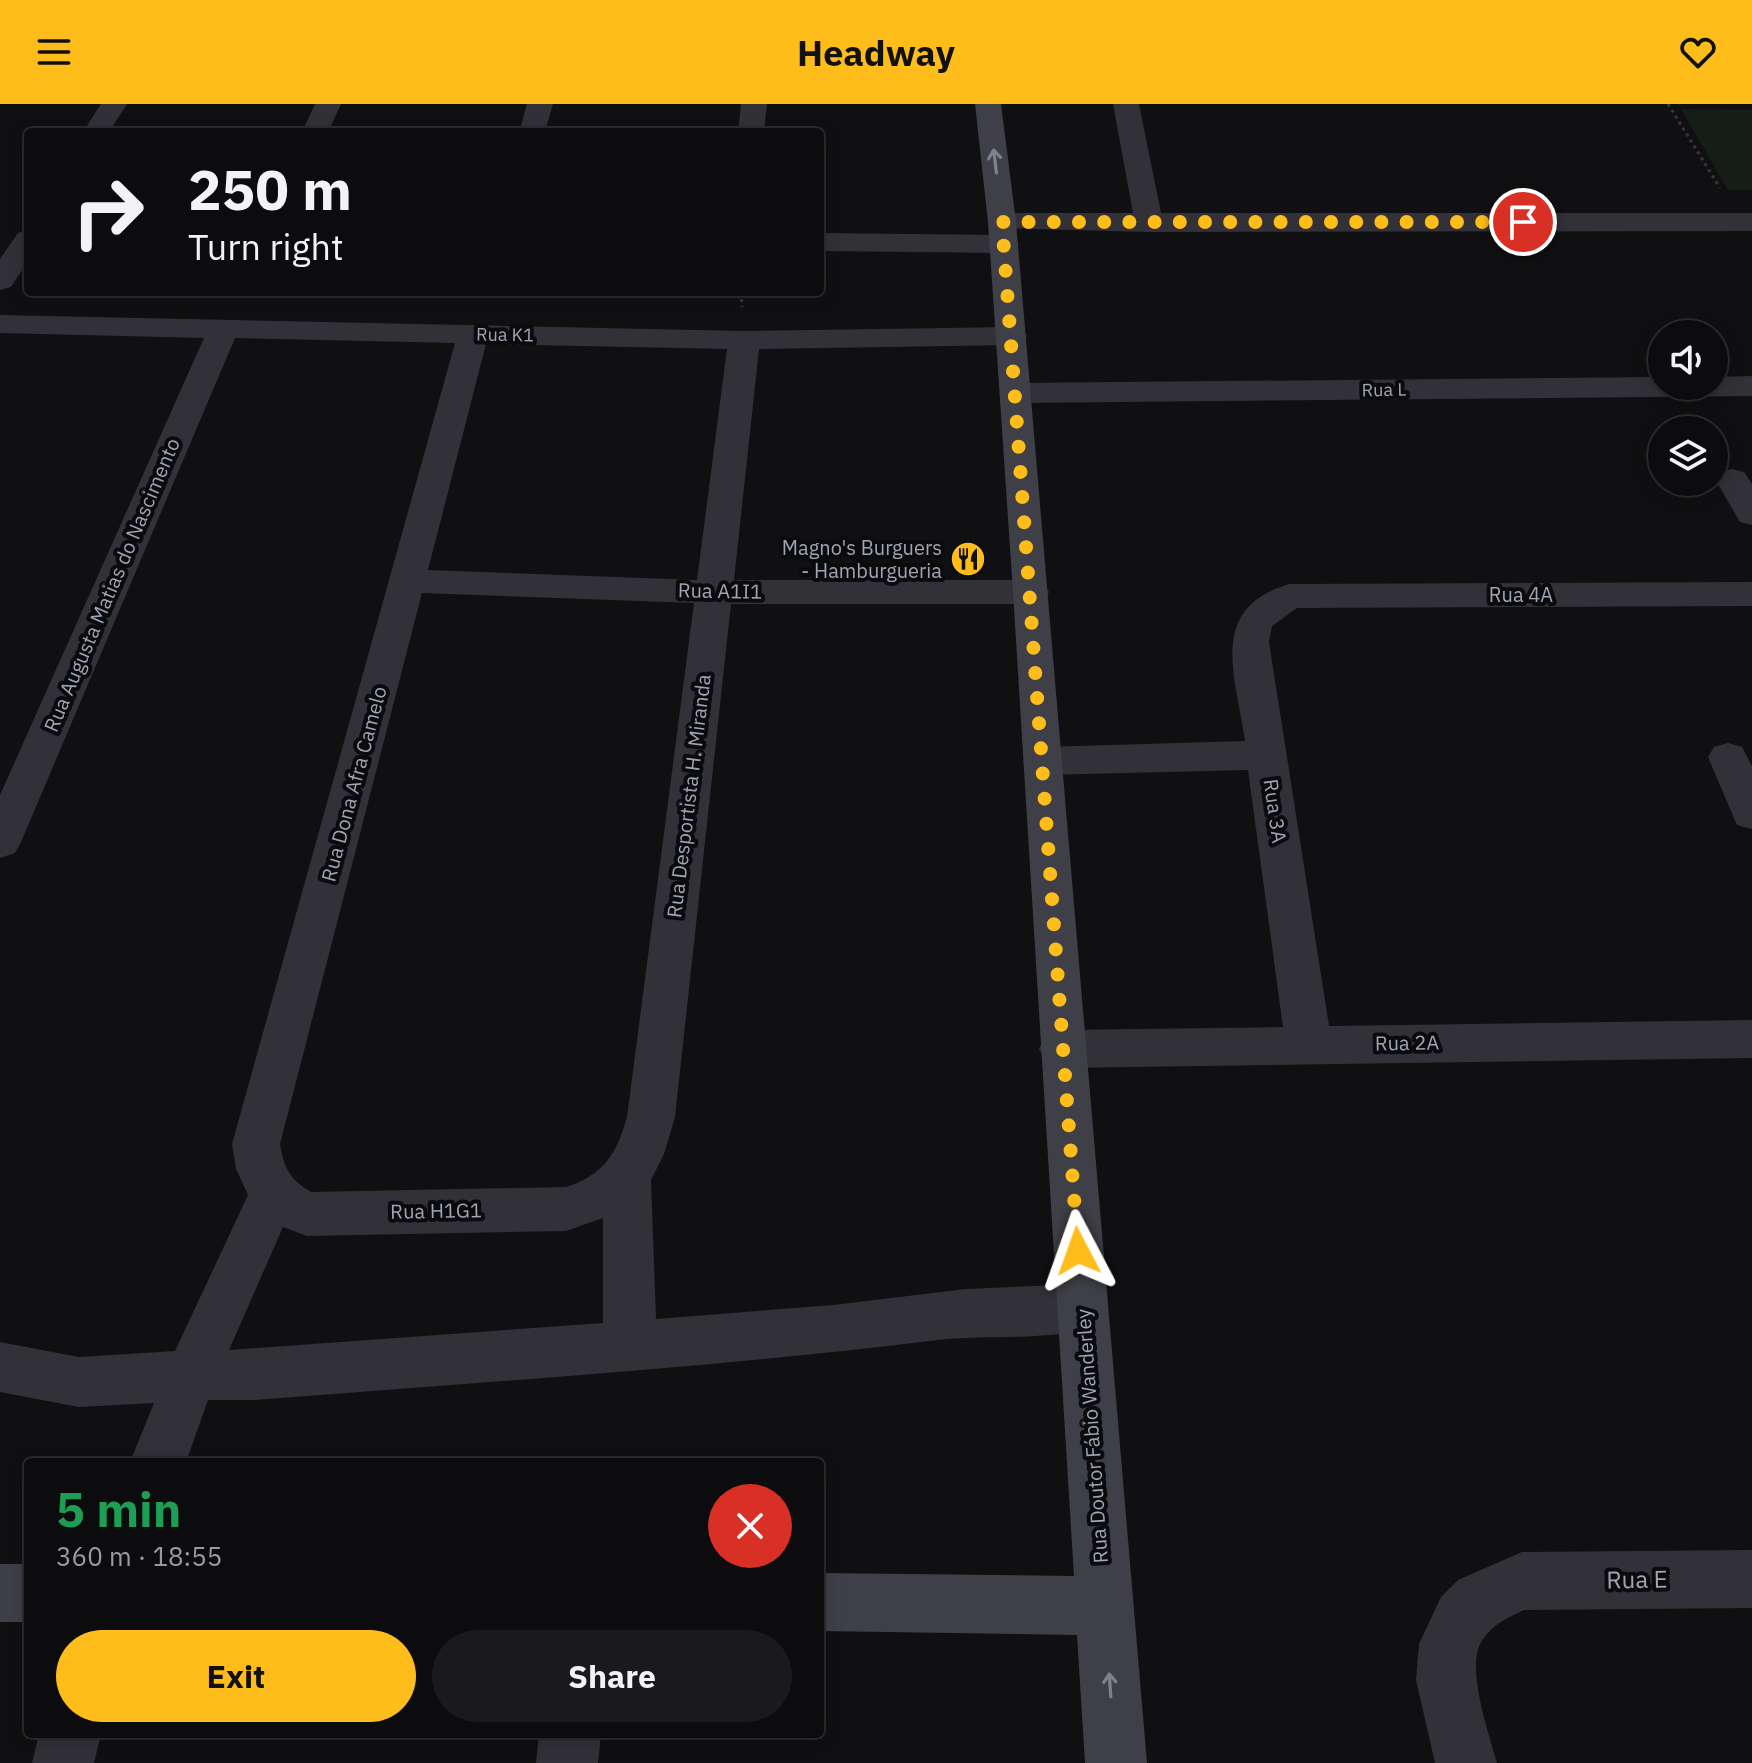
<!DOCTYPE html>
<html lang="en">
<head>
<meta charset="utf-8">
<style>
  body { margin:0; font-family:"IBM Plex Sans",sans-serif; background:#1a1a1c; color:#f1f3f6; height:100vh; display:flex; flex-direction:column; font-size:30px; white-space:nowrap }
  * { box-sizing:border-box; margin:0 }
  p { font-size:26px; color:#9a9b9e }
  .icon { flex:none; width:44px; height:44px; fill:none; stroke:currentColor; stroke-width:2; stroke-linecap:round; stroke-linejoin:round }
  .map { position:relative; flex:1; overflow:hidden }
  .details { position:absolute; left:24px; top:1354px; width:800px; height:280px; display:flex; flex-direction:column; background:#0c0c0e; border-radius:8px; box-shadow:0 4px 20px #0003,0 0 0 2px #2c2c2e }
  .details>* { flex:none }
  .top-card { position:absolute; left:24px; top:24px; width:800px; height:168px; border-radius:8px; box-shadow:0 4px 20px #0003,0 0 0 2px #2c2c2e; background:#0c0c0e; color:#f1f3f6; overflow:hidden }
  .tools { position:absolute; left:1648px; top:216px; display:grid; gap:16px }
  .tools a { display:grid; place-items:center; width:80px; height:80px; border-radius:50%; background:#0c0c0e; box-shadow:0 4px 20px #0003,0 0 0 2px #2c2c2e; font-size:40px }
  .pin { position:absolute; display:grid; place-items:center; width:68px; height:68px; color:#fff; margin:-34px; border:4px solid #fff; border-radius:50%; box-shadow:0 2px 8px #0007 }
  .me { position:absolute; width:88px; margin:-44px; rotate:356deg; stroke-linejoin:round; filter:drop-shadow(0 0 6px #0008) }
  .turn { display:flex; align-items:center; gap:28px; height:168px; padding:0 32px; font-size:36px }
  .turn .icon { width:104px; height:104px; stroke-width:2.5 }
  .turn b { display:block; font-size:56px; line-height:68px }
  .round { display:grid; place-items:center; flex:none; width:84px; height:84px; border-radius:42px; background:#1a1a1c }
  .headline { display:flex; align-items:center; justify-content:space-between; height:136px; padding:0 32px }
  h1 { font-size:48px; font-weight:700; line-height:60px; color:#1e9e55 }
  .primary-button { display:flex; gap:16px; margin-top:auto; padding:16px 32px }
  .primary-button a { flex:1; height:92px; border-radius:48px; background:#ffbd1b; color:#111; font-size:32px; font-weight:700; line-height:92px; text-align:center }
  .primary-button a+a { background:#1a1a1c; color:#f1f3f6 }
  header { display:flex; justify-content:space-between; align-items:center; height:104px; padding:0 32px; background:#ffbd1b; color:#111; font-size:36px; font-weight:700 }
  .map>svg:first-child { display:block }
  .green { fill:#161d17 }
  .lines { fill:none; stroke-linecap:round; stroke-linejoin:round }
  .path { stroke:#37383e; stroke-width:3; stroke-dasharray:3 4; stroke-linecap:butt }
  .street { fill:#313137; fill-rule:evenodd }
  .secondary { fill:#3f4047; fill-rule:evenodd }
  .oneway { stroke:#7e828e }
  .route { stroke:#ffbd1b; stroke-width:14; stroke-dasharray:0 25.2 }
  .labels { text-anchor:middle; stroke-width:8; stroke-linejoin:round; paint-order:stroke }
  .far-street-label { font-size:18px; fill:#a0a5b4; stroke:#0b0b0d }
  .poi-label { font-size:20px; fill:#a0a5b4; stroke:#0b0b0d; text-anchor:end }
  .street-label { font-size:20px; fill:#a0a5b4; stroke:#0b0b0d }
  .near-street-label { font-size:24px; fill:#a0a5b4; stroke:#0b0b0d }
</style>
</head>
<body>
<header><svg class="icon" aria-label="menu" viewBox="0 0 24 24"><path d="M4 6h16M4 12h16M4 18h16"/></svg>Headway<svg class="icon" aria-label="heart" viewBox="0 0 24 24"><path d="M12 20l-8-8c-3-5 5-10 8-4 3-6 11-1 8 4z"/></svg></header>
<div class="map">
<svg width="1752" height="1659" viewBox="0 0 1752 1659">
  <rect width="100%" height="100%" fill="#101012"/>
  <polygon class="green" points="1681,5 1752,6 1752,86 1728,86"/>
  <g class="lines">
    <g class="path">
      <polyline points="1668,0 1720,84"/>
      <polyline points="741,188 742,203"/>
    </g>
    <g class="street">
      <polygon points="101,0 127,0 109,28 83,28"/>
      <polygon points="315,0 341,0 328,28 302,28"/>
      <polygon points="527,0 553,0 545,28 519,28"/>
      <polygon points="741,0 767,0 764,28 738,28"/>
      <polygon points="1113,0 1139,0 1161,109 1752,109 1752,127 1149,128 992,124 988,118 992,112 1002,109 1133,109"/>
      <polygon points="28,126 28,157 11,183 0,186 0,155 18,129"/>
      <polygon points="820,129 1004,131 1014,134 1019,140 1014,146 1004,149 820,147"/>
      <path d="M0,211L744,227L1011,223L1022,225L1027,232L1022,239L1011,241L759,245L734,476H1031L1044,480L1049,488L1044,496L1031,500H731L675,1013L664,1050L651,1076L656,1215L833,1201L966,1185L1082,1180L1100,1187L1108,1204L1100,1221C1056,1238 987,1230 938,1236C711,1264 483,1278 255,1296H208L186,1358H130L154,1299L79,1303L0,1288V1238L79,1253L175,1247L248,1091L236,1065L232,1040L455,239L235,234L21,738L15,749L0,754V691L204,234L0,229ZM486,240L727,245L697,476L428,466ZM422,489L694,499L627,1013C617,1049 604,1071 566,1083L311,1088C289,1075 284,1064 280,1040ZM603,1114V1219L229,1246L283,1123L307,1132L566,1127Z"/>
      <polygon points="1752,272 1752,292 1015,299 1004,296 999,289 1004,282 1015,279 1662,273 1662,282 1714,282 1714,273"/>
      <polygon points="1732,365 1744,368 1752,380 1752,421 1740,418 1715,375 1720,368"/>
      <path d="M1752,478V502L1297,504L1272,522L1269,538L1329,922L1752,916V954L1062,964L1046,958L1039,945L1046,932L1062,926L1283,923L1248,666L1043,671L1029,667L1023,657L1029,647L1043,643L1245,637C1236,573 1206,503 1290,480Z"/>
      <polygon points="1728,639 1742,643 1752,662 1752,725 1737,721 1708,653 1714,643"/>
      <path d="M1752,1446V1504L1524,1506C1509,1513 1493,1520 1483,1535C1464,1561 1489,1629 1497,1659H1435L1416,1576L1419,1540L1441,1493L1458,1476L1522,1448Z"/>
      <polygon points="39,1630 101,1630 94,1659 32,1659"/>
      <polygon points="539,1630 601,1630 598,1659 536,1659"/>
    </g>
    <g class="secondary">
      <polygon points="975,0 1001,0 1016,118 1147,1659 1085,1659 1077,1531 820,1527 820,1469 1074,1472 1013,488 988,118"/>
      <rect x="0" y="1460" width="28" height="58"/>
    </g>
  </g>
  <defs><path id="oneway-shaft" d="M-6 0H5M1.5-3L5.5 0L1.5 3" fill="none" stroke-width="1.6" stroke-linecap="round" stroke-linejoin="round" transform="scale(2)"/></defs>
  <g class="oneway">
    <use href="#oneway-shaft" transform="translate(995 57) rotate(-97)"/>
    <use href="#oneway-shaft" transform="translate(1110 1581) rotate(-94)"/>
  </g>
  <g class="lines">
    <polyline class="route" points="1078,1147 1002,118 1523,118"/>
  </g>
  <defs>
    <g id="restaurant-disc" transform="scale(1.8)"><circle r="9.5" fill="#ffbd1b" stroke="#0b0b0d"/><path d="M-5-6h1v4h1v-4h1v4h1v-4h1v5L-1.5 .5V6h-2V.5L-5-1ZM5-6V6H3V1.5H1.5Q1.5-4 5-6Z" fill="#111"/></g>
  </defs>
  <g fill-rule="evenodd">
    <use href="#restaurant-disc" x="968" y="455"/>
  </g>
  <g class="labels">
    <g class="far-street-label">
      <text transform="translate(505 231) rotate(1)" y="6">Rua K1</text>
      <text transform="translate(1384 286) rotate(-1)" y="6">Rua L</text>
    </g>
    <g class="poi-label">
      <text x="942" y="451">Magno's Burguers<tspan x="942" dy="23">- Hamburgueria</tspan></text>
    </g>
    <g class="street-label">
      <text transform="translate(112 481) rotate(-67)" y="7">Rua Augusta Matias do Nascimento</text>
      <text transform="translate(720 487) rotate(1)" y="7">Rua A1I1</text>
      <text x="1521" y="498">Rua 4A</text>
      <text transform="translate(354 680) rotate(-75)" y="7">Rua Dona Afra Camelo</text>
      <text transform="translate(689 692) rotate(-83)" y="7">Rua Desportista H. Miranda</text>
      <text transform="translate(1275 707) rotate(82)" y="7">Rua 3A</text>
      <text transform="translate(1407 939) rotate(-1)" y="7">Rua 2A</text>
      <text transform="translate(436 1107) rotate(-1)" y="7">Rua H1G1</text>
      <text transform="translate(1092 1332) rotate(-94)" y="7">Rua Doutor Fábio Wanderley</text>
    </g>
    <g class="near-street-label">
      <text transform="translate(1637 1476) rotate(-1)" y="8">Rua E</text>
    </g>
  </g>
</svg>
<div class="tools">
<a><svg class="icon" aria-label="sound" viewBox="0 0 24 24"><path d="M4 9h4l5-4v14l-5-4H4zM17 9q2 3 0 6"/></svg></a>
<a><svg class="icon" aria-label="layers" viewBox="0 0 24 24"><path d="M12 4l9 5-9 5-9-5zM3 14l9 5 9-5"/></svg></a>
</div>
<div class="pin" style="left:1523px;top:118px;background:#d93025"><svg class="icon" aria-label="arrive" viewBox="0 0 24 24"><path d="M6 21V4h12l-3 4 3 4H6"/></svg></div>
<svg class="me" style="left:1078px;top:1147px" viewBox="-20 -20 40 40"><path d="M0-17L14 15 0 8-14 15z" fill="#ffbd1b" stroke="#fff" stroke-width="4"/></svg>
<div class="top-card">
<div class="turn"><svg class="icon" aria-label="right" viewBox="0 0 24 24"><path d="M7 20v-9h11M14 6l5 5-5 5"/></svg><div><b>250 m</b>Turn right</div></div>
</div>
<section class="details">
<div class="headline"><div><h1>5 min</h1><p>360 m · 18:55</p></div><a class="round" style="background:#d93025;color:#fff"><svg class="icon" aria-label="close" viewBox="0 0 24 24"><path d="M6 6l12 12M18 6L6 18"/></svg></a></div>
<div class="primary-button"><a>Exit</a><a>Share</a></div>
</section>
</div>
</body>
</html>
